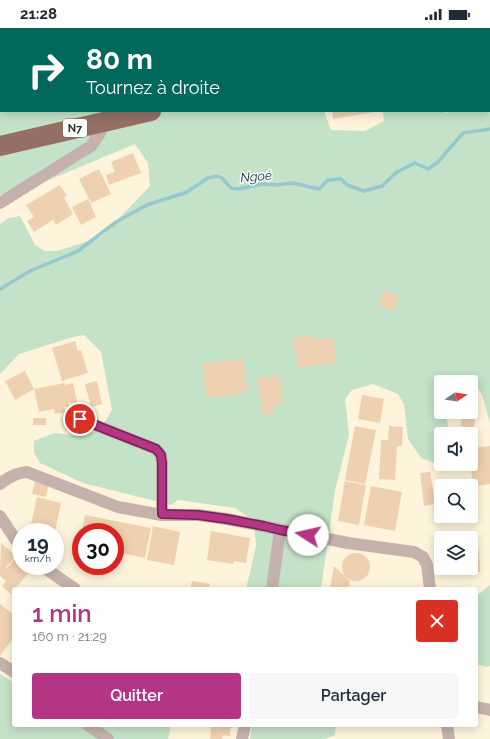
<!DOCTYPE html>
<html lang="fr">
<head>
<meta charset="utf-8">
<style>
  body { margin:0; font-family:Raleway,sans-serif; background:#f6f6f7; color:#1f2937; height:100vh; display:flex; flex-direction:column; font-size:15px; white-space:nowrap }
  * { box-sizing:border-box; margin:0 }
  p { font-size:13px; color:#747a83 }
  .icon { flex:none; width:22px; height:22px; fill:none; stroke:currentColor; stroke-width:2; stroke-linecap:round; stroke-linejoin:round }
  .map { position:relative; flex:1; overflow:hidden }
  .drawer { position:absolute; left:12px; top:559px; width:466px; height:140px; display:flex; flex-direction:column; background:#fff; border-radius:4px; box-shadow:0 2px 10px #0003 }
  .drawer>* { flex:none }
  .top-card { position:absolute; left:0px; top:0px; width:490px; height:84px; box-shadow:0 2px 10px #0003; background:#00695c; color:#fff; overflow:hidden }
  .needle { width:26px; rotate:78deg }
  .tools { position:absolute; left:434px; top:347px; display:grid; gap:8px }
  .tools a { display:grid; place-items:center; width:44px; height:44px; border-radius:4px; background:#fff; box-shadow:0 2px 10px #0003; font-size:20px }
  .speed { position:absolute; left:12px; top:495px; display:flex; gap:8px; font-size:20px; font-weight:700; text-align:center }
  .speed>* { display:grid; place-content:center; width:52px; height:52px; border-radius:50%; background:#fff; box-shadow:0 2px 10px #0003; line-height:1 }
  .speed small { font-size:10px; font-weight:400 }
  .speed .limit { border:6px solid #d22; background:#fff; color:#111 }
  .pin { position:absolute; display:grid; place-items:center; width:34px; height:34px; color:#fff; margin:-17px; border:2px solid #fff; border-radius:50%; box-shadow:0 1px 4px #0007 }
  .me { position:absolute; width:44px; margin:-22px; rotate:280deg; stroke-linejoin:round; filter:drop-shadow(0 0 3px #0008) }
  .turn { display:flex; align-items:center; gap:14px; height:84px; padding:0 20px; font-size:18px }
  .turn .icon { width:52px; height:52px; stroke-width:2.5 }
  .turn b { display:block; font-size:28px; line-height:34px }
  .round { display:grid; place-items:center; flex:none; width:42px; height:42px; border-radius:4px; background:#f6f6f7 }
  .overview { display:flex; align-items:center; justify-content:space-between; height:68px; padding:0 20px }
  h1 { font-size:24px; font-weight:600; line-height:30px; color:#b33583 }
  .button { display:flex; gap:8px; margin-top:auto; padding:8px 20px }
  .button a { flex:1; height:46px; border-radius:4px; background:#b33583; color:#fff; font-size:16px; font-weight:600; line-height:46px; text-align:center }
  .button a+a { background:#f6f6f7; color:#1f2937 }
  .status { display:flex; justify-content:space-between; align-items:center; height:28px; padding:0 20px; background:#fff; direction:ltr }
  .status svg { height:11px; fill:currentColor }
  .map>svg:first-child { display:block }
  .green { fill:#c4e2c7 }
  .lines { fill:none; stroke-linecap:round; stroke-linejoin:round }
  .stream { stroke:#96c8cf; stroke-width:3.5 }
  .building { fill:#eed1b1 }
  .minor { stroke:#c5b2ac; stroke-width:12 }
  .trunk { stroke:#946f65; stroke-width:20 }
  .route-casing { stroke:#742255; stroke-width:10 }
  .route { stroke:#b33583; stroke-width:7 }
  .labels { text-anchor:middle; stroke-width:3; stroke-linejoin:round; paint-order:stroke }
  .shield { fill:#fff; stroke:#6f6d66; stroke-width:1 }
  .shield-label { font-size:11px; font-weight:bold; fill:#312e24 }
  .water-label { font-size:13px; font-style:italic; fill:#003036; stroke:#fff }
</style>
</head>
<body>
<div class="status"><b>21:28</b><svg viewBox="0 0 49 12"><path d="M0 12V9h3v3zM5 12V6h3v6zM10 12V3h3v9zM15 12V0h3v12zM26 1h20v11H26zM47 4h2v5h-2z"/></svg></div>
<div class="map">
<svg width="490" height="711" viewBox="0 0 490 711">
  <rect width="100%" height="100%" fill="#fef4db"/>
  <g class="green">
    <polygon points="0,0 188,1 1,1 1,83 324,83 331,102 365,103 384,93 383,83 444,83 445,85 455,83 489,83 490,14 490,395 482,367 476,357 466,351 458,354 441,354 441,384 446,384 449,406 441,406 441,436 446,436 443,438 421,430 408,411 404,376 398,366 373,356 352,362 345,371 349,407 335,462 321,561 246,561 256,518 254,493 235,480 178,472 171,477 83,455 40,435 34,425 34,413 55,405 78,408 100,402 112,382 101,324 84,307 73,309 19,326 0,346 0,196 9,190 20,188 35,217 45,223 57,223 101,209 150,158 148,135 135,116 44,154 0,167"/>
    <rect x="251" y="0" width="122" height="1"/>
    <polygon points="490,557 490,638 486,639 476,636 476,566 479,566"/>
    <polygon points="0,646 14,655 14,697 171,697 168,711 0,711"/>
    <polygon points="252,697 336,697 335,707 325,711 250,711"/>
  </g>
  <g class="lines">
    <polyline class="stream" points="0,261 30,243 78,223 116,194 147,177 187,164 208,150 217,148 222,150 231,160 238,161 263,156 275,157 293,155 319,161 328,152 341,151 347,157 364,163 382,158 397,144 415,135 428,141 438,134 463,105 490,101"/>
  </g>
  <g class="building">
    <polygon points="332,83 374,83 374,84 333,91"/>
    <polygon points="133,125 141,145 109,157 106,147 115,144 111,134"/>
    <polygon points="99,141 111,166 91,175 79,151"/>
    <polygon points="60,157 67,168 64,170 73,186 56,197 53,192 34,204 27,193 34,189 26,177"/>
    <polygon points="88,171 96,189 81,197 72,179"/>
    <polygon points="384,262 399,268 393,283 378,277"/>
    <polygon points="313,307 314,312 333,310 337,334 298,340 293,310"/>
    <polygon points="75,313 78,323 81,322 88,345 62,353 52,320"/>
    <polygon points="243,330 248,364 207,370 202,336"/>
    <polygon points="25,343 34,361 65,355 65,357 73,355 77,374 68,375 69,378 64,379 65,384 55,386 54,381 39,384 34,361 15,372 5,353"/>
    <polygon points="279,347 283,376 274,377 275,386 263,387 257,350"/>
    <polygon points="97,353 102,376 91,379 85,356"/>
    <polygon points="362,367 384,371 380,395 358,391"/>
    <polygon points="471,370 477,371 474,400 461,398 462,384 471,384"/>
    <rect x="33" y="390" width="13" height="7"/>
    <polygon points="355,398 376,402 365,456 345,452"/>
    <polygon points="389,398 403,399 402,418 397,418 395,452 379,451 381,412 388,412"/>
    <polygon points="490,418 490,456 473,458 471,441 466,441 465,436 471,436 471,420"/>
    <polygon points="430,444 435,476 424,478 420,445"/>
    <polygon points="35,453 49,456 46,469 32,466"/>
    <polygon points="345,453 366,457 359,497 338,493"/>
    <polygon points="371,458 402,464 395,503 364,497"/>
    <polygon points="37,469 61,475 55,504 47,504 48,500 31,496"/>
    <polygon points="85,487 151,500 145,530 115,524 115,504 82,504"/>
    <polygon points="153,498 180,504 174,537 147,532"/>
    <polygon points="211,503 250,510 246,535 234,533 233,536 207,532"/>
    <polygon points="1,515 16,528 6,539 0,535 7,540 15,530 20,534 21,538 24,538 30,543 11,566 2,558 6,553 0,548"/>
    <polygon points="479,521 480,544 449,546 448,540 471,540 471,522"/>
    <circle cx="356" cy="539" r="14"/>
    <polygon points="334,538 350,553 349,559 330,561"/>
    <polygon points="192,553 210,556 209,561 190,561"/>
    <polygon points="0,576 14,587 14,609 0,628"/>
    <polygon points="211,697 233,697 232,700 230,700 230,708 223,707 222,711 210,711"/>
  </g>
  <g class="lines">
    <g class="minor">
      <polyline points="401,0 401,1"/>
      <polyline points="0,175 91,118 100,105 104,94"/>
      <polyline points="80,391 156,421 161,427 162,435 162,487"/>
      <path d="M0,456C8,449 16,445 27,444L118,479L162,487H198L227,491L348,515L414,524L423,529L427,537L430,561"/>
      <polyline points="0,488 21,520"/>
      <polyline points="42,538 75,561"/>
      <polyline points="272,561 280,502"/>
      <polyline points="0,635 14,644"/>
      <polyline points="476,679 490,682"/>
      <polyline points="88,697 108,711"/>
      <polyline points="447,697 449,711"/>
      <polyline points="242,711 245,697"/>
    </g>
    <g class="trunk">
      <polyline points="489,3 490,3"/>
      <polyline points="0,118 151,83"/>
    </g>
  </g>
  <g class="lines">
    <g class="route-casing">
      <polyline id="route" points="80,391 156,421 161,427 162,435 162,486 198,487 227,491 264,498 280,502 308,507"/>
    </g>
    <use href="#route" class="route"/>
  </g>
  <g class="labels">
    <rect class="shield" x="63" y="91" width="24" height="18" rx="3"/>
    <g class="shield-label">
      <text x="75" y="104">N7</text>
    </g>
    <g class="water-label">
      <text transform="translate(256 148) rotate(-5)" y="5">Ngoé</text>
    </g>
  </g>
</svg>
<div class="tools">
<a><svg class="needle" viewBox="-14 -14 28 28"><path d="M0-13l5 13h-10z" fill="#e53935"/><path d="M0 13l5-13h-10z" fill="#747a83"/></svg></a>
<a><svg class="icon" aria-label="sound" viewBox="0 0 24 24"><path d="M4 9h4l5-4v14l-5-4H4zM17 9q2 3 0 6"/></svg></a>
<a><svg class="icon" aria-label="search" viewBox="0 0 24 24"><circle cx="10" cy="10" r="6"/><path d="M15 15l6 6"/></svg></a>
<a><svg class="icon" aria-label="layers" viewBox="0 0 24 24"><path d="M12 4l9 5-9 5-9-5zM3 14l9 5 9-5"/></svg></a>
</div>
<div class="speed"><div>19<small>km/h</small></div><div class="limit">30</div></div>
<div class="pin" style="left:80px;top:391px;background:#d93025"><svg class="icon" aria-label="arrive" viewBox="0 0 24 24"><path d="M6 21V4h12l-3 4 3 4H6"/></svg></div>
<svg class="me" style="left:308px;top:507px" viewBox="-20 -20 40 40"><circle r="19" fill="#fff"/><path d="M0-13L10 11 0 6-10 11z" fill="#b33583"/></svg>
<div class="top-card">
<div class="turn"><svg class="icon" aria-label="right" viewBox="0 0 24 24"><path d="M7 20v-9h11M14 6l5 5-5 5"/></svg><div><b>80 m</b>Tournez à droite</div></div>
</div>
<section class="drawer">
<div class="overview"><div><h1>1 min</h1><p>160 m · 21:29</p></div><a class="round" style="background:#d93025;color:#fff"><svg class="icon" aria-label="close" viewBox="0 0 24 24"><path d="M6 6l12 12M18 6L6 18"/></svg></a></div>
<div class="button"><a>Quitter</a><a>Partager</a></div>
</section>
</div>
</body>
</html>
